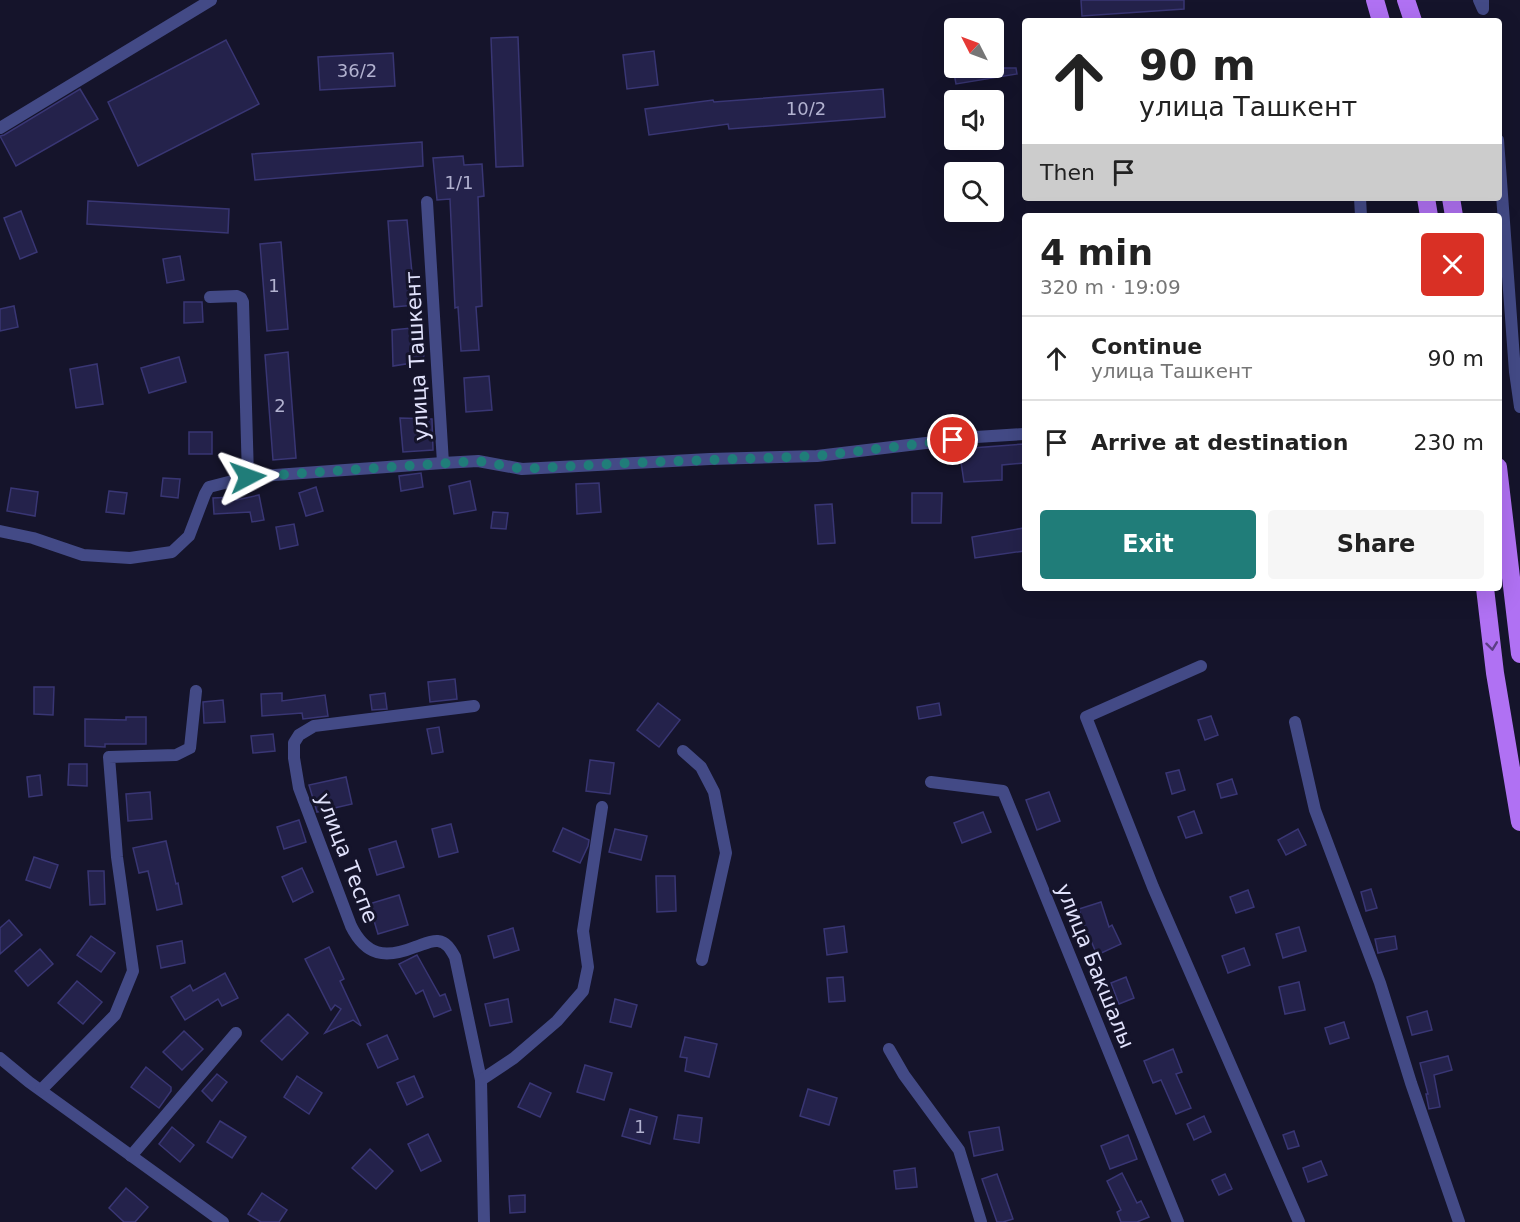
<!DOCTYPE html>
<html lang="en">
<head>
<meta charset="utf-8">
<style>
  body { margin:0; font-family:"DejaVu Sans",sans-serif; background:#f6f6f6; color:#222; height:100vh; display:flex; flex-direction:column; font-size:22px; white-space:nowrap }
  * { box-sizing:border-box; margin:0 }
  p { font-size:20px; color:#767676 }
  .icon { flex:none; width:33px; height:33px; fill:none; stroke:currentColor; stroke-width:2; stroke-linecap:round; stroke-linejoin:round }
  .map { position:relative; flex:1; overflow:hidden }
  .side { position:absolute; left:1022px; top:213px; width:480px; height:378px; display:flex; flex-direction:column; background:#fff; border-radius:6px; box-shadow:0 6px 24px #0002 }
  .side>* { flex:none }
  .hud { position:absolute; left:1022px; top:18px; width:480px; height:183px; border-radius:6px; box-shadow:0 6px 24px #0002; background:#fff; color:#222; overflow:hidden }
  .needle { width:39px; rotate:312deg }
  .buttons { position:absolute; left:944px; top:18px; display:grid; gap:12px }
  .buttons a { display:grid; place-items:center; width:60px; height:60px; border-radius:6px; background:#fff; box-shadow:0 6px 24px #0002; font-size:30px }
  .pin { position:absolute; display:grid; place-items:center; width:51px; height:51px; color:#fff; margin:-26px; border:3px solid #fff; border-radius:50%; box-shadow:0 2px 6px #0007 }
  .me { position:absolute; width:66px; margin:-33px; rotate:86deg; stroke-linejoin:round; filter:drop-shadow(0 0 4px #0008) }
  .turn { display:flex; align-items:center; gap:21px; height:126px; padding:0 18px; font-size:27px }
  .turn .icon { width:78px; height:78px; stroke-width:2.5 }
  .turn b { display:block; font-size:42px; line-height:51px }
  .then { display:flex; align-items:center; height:57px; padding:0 18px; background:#0003; gap:12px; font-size:22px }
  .round { display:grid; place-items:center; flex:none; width:63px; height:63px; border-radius:6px; background:#f6f6f6 }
  .overview { display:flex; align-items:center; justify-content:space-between; height:102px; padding:0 18px }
  h1 { font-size:36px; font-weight:800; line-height:45px }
  .cta { display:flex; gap:12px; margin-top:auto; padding:12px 18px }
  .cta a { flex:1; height:69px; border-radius:6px; background:#207d79; color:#fff; font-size:24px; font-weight:800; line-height:69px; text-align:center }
  .cta a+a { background:#f6f6f6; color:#222 }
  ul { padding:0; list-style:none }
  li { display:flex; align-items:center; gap:18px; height:84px; padding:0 18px; border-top:2px solid #e0e0e0 }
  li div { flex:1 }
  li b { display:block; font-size:22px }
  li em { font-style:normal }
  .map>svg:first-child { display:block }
  .building { fill:#24224b; stroke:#393674; stroke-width:1.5 }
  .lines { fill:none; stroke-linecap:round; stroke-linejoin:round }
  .street { stroke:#434a86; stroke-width:12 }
  .primary { stroke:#b071f3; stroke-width:18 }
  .oneway { stroke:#5b3e85 }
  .route { stroke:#207d79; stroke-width:10; stroke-dasharray:0 18 }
  .labels { text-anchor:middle; stroke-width:6; stroke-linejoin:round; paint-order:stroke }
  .number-label { font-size:18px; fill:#b2b2d0 }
  .street-label { font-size:21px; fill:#e1e2fc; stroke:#15142b }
</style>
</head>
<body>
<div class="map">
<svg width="1520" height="1222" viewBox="0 0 1520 1222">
  <rect width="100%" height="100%" fill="#15142b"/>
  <g class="building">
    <polygon points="1081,0 1184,0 1184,9 1082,16"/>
    <polygon points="518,37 523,166 496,167 491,38"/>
    <polygon points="226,40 259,104 138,166 108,102"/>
    <polygon points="654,51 658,85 627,89 623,55"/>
    <polygon points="393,53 395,86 320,90 318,57"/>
    <polygon points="953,68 1016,68 1017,74 956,84"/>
    <polygon points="80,89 98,119 16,166 0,136 4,135"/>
    <polygon points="883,89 885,117 729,129 728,124 649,135 645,109 713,100 714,102"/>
    <polygon points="422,142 423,166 255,180 252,154"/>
    <polygon points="463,156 464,165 482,164 484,196 478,197 482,306 476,307 479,350 461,351 458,307 455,308 450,199 437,200 433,158"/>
    <polygon points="88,201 229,209 228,233 87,224"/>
    <polygon points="21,211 37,252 20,259 4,218"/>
    <polygon points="407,220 415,305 394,307 388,221"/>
    <polygon points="281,242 288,329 267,331 260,244"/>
    <polygon points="180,256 184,280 167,283 163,259"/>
    <polygon points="184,302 202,302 203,322 184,323"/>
    <polygon points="14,306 18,327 0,331 0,309"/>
    <polygon points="422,327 424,361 393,366 392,330"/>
    <polygon points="288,352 296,458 273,460 265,355"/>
    <polygon points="179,357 186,382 149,393 141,368"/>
    <polygon points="97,364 103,404 76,408 70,369"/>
    <polygon points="489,376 492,410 466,412 464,378"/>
    <polygon points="400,418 432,419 433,450 403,452"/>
    <rect x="189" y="432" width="23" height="22"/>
    <polygon points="1024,444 1024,463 1002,465 1002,480 964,482 959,449"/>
    <polygon points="421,473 423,487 401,491 399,476"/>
    <polygon points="163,478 180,479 178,498 161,496"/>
    <polygon points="470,481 476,510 454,514 449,486"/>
    <polygon points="599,483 601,512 577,514 576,484"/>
    <polygon points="316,487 323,511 306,516 299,493"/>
    <polygon points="11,488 38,492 35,516 7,511"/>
    <polygon points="109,491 127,493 124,514 106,512"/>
    <polygon points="912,493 942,493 941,523 912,523"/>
    <polygon points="259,495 264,520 252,522 250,512 214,514 213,498 236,497 236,500"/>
    <polygon points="832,504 835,543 818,544 815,505"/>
    <polygon points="493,512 508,513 506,529 491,528"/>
    <polygon points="294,524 298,545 280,549 276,527"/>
    <polygon points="1024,528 1024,551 975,558 972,537"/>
    <polygon points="455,679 457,699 430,702 428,682"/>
    <polygon points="34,687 54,687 53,715 34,714"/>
    <polygon points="282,693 282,701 325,695 328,716 303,719 302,713 262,716 261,694"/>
    <polygon points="385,693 387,709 372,710 370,695"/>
    <polygon points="223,700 225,722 204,723 203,702"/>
    <polygon points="658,703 680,720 659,747 637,730"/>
    <polygon points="939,703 941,715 919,719 917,707"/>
    <polygon points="1211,716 1218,735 1205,740 1198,720"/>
    <polygon points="126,717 146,717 146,744 105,744 105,747 85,746 85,719 126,720"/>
    <polygon points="439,727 443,752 432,754 427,729"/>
    <polygon points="273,734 275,751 253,753 251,736"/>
    <polygon points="590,760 614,763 610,794 586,791"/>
    <polygon points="69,764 87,764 87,786 68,785"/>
    <polygon points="1179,770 1185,790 1172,794 1166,773"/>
    <polygon points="40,775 42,795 29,797 27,777"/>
    <polygon points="346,777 352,804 317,812 309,785"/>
    <polygon points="1232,779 1237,794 1221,798 1217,784"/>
    <polygon points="150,792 152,819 128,821 126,794"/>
    <polygon points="1049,792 1060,821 1037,830 1026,800"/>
    <polygon points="1194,811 1202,833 1186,838 1178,817"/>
    <polygon points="983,812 991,832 962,843 954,823"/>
    <polygon points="299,820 306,842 284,849 277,827"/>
    <polygon points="451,824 458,852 439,857 432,829"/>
    <polygon points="563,828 589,840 588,846 580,863 553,851"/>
    <polygon points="615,829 647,836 641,860 609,852"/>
    <polygon points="1298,829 1306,845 1286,855 1278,840"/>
    <polygon points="166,841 176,884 178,883 182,904 157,910 148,871 139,873 133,848"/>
    <polygon points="396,841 404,867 377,875 369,849"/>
    <polygon points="34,857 58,865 50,888 26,880"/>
    <polygon points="302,868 313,892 293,902 282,877"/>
    <polygon points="88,871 104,871 105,904 90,905"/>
    <polygon points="656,876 675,876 676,911 657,912"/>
    <polygon points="1371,889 1377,908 1366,911 1361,892"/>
    <polygon points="1248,890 1254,907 1236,913 1230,897"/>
    <polygon points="399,895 408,925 378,934 369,904"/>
    <polygon points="1101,902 1109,927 1112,925 1121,944 1097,955 1084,924 1079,909"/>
    <polygon points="9,920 22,935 0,954 0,928"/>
    <polygon points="844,926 847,952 827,955 824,929"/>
    <polygon points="1299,927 1306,951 1283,958 1276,934"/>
    <polygon points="513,928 519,950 494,958 488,936"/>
    <polygon points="91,936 115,953 101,972 77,955"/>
    <polygon points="1395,936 1397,949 1378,953 1375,939"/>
    <polygon points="182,941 185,963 161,968 157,946"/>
    <polygon points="329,947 344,979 340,981 361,1026 353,1020 325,1033 341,1009 335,1005 331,1010 305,959"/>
    <polygon points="1244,948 1250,965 1228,973 1222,956"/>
    <polygon points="40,949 53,964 28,986 15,971"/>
    <polygon points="417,955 440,996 445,994 451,1010 434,1017 423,990 416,994 399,964"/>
    <polygon points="225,973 238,998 222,1006 218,999 185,1020 171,997 190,985 193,991"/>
    <polygon points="843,977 845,1001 829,1002 827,978"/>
    <polygon points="1126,977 1134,998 1119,1004 1111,983"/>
    <polygon points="77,981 102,1002 83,1024 58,1003"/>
    <polygon points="1299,982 1305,1010 1285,1014 1279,987"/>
    <polygon points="508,999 512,1022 490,1026 485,1004"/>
    <polygon points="615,999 637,1005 631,1027 610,1022"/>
    <polygon points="1427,1011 1432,1030 1412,1035 1407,1017"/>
    <polygon points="288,1014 308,1033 282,1060 261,1041"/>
    <polygon points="1344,1022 1349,1038 1330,1044 1325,1028"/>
    <polygon points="184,1031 203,1049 182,1070 163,1052"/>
    <polygon points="387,1035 398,1059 378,1068 367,1044"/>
    <polygon points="685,1037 717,1044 709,1077 685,1071 687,1058 680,1057"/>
    <polygon points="1173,1049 1182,1072 1176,1074 1191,1108 1176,1114 1161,1080 1153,1083 1144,1061"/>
    <polygon points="1448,1056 1452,1070 1434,1075 1440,1107 1429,1109 1426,1094 1428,1094 1420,1063"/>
    <polygon points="585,1065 612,1073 604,1100 577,1092"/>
    <polygon points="146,1067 171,1087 171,1091 159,1108 131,1087"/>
    <polygon points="217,1074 227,1082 212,1101 202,1091"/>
    <polygon points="297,1076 322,1093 309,1114 284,1097"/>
    <polygon points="414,1076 423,1097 407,1105 397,1083"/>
    <polygon points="530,1083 551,1093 540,1117 518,1107"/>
    <polygon points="808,1089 837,1098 829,1125 800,1116"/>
    <polygon points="630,1109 657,1117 650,1144 622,1136"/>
    <polygon points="678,1115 702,1118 699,1143 674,1139"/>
    <polygon points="1204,1116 1211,1132 1194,1140 1187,1124"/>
    <polygon points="220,1121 246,1137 232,1158 207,1142"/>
    <polygon points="172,1127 194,1145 180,1162 159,1144"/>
    <polygon points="999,1127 1003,1150 974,1156 969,1132"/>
    <polygon points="1294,1131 1299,1146 1288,1149 1283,1135"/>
    <polygon points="428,1134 441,1161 421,1171 408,1144"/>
    <polygon points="1128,1135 1137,1159 1110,1169 1101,1146"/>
    <polygon points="370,1149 393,1171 376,1189 352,1168"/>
    <polygon points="1321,1161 1327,1175 1308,1182 1303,1168"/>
    <polygon points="915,1168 917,1187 896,1189 894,1171"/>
    <polygon points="1122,1173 1137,1203 1141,1201 1149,1217 1137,1222 1121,1222 1117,1212 1121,1210 1107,1181"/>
    <polygon points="997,1174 1013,1219 1003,1222 997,1222 982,1179"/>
    <polygon points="1225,1174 1232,1189 1219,1195 1212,1180"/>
    <polygon points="126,1188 148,1207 135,1222 124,1222 109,1208"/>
    <polygon points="262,1193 287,1210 279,1222 261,1222 248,1214"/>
    <polygon points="525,1195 525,1212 510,1213 509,1196"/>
  </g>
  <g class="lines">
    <g class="street">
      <polyline points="1479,0 1483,9 1483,0"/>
      <polyline points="0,128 211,0"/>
      <polyline points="1498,140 1515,372 1520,407"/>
      <polyline points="1360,198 1361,216"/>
      <polyline points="427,202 443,463 478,461 522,469 710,459 817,456 976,437 1024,434"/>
      <polyline points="210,297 237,296 241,298 243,302 248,477"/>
      <polyline points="0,531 33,538 83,555 130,558 172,552 189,536 205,494 209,487 248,477 443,463"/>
      <polyline points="1201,666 1086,717 1153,887 1299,1222"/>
      <path d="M474,706L314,726L299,735L294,743V758L299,788L351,926C366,956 385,959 415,947C422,945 431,940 438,941C447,942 451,950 455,957L481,1080L484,1222"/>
      <polyline points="1295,722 1315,810 1380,983 1411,1083 1459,1222"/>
      <polyline points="683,751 701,767 714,792 726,853 702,960"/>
      <polyline points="931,782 1003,791 1178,1222"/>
      <polyline points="889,1049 904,1075 959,1150 981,1222"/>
      <polyline points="0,1058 29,1082 223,1222"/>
      <polyline points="481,1080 514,1058 557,1021 583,991 588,967 583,931 602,807"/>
      <polyline points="41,1090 115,1015 133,971 117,857 109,757 176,755 190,748 196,691"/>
      <polyline points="131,1156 236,1033"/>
    </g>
    <g class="primary">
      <polyline points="1375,0 1381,21"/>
      <polyline points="1406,0 1413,21"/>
      <polyline points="1426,198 1429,216"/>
      <polyline points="1451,198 1454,216"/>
      <polyline points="1498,467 1520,654"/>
      <polyline points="1485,588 1495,673 1520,822"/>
    </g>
  </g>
  <defs><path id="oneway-chevron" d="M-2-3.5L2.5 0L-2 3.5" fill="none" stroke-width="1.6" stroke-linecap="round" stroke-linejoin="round" transform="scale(1.5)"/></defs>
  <use class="oneway" href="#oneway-chevron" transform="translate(1492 646) rotate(83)"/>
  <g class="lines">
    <polyline class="route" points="248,477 478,461 522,469 627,463 817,456 953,440"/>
  </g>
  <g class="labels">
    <g class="number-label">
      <text x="357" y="77">36/2</text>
      <text x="806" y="115">10/2</text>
      <text x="459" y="189">1/1</text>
      <text x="274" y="292">1</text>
      <text x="280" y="412">2</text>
      <text x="640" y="1133">1</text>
    </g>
    <g class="street-label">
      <text transform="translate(417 356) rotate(-93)" y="7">улица Ташкент</text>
      <text transform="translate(347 858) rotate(69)" y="7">улица Теспе</text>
      <text transform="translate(1095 966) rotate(68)" y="7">улица Бакшалы</text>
    </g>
  </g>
</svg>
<div class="buttons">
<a><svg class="needle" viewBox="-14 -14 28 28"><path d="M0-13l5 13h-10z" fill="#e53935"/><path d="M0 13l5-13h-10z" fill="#767676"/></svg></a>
<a><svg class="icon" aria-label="sound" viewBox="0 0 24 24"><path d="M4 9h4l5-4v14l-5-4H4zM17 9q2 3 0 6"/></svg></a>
<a><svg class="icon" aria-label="search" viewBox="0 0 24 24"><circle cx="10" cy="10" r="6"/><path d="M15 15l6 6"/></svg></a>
</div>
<div class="pin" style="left:953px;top:440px;background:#d93025"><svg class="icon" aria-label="arrive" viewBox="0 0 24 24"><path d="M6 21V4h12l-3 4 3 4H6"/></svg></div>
<svg class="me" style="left:248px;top:477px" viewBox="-20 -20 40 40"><path d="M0-17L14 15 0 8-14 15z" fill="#207d79" stroke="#fff" stroke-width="4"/></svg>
<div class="hud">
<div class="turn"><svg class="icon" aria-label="ahead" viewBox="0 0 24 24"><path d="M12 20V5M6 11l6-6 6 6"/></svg><div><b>90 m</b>улица Ташкент</div></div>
<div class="then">Then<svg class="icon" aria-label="arrive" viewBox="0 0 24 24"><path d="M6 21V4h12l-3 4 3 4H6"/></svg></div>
</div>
<section class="side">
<div class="overview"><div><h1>4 min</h1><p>320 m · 19:09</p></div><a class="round" style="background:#d93025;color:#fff"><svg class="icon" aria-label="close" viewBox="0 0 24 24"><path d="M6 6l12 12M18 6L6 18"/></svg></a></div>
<ul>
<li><svg class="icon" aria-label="ahead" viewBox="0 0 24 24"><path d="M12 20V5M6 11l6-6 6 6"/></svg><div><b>Continue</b><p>улица Ташкент</p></div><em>90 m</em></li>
<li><svg class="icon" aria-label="arrive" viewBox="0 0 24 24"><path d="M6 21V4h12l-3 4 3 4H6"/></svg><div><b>Arrive at destination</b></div><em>230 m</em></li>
</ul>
<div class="cta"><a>Exit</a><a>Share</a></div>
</section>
</div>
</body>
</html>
